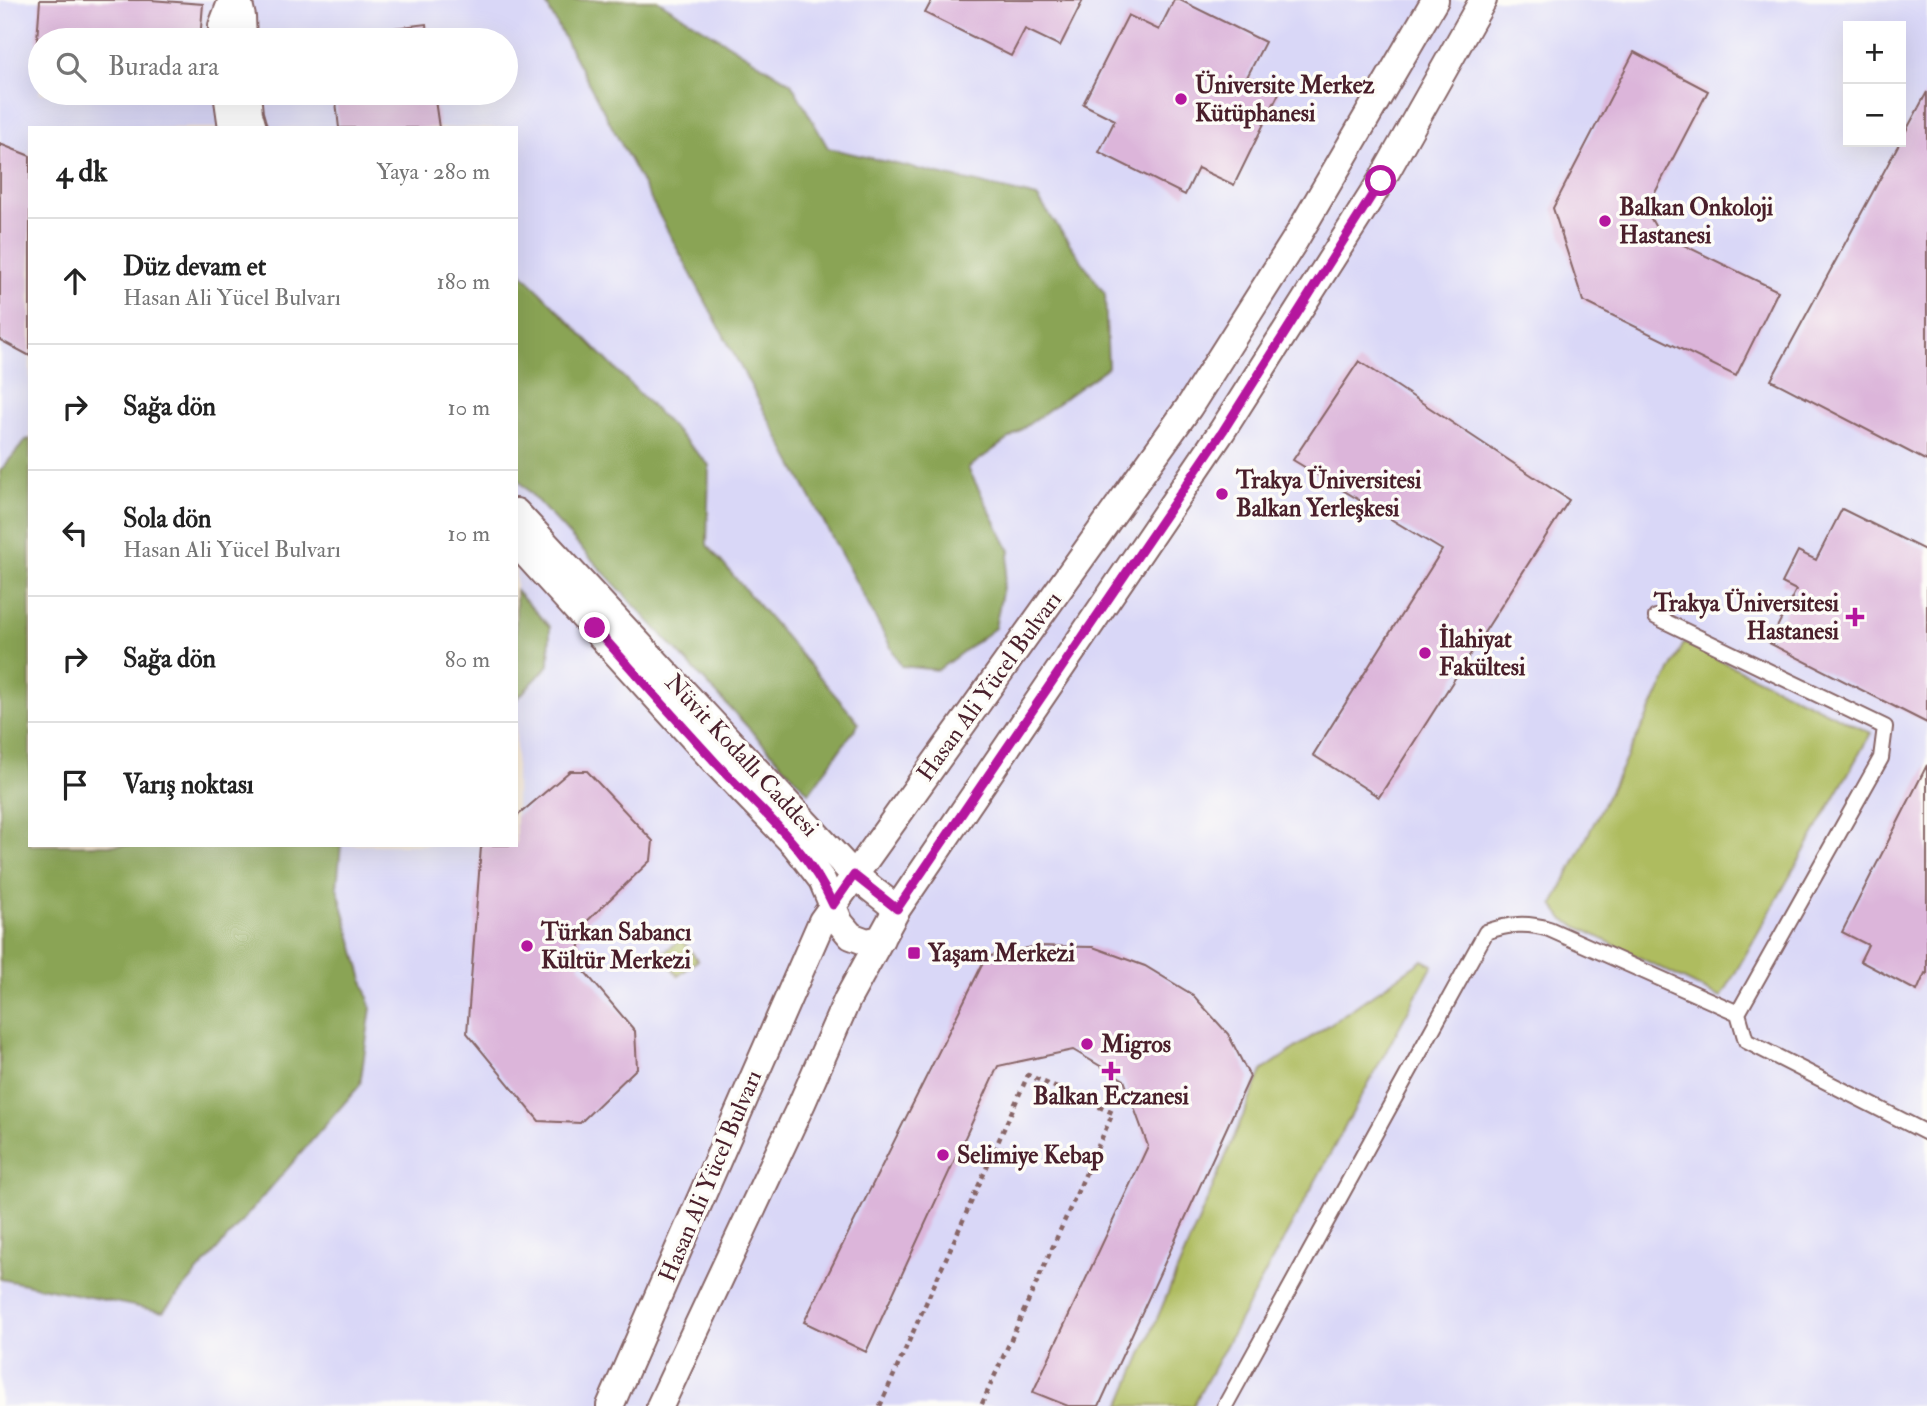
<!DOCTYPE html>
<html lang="tr">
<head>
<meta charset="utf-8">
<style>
  body { margin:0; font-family:"IM FELL Double Pica",serif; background:#f6f6f6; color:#222 }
  .controls { position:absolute; right:21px; top:21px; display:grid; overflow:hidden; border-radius:0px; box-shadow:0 7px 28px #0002 }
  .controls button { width:63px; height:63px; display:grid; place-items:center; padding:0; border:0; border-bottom:2px solid #e0e0e0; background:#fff; color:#222; font:35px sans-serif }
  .stop { position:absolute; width:21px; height:21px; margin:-16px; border:5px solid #b5179e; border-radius:50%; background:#fff }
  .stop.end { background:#b5179e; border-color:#fff; box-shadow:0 2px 7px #0008 }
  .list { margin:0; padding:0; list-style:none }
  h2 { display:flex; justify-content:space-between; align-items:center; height:91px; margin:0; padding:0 28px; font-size:30px }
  h2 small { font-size:23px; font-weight:400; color:#767676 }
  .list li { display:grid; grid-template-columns:46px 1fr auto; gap:21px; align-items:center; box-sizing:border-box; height:126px; padding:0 28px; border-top:2px solid #e0e0e0 }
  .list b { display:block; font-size:26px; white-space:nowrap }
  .list p { margin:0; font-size:23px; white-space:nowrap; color:#767676 }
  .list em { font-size:23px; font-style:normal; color:#767676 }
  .icon { flex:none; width:38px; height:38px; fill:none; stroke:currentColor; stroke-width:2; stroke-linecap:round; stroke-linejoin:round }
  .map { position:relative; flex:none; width:1927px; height:1406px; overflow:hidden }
  .search { position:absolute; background:#fff; box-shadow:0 7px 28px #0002; left:28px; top:28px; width:490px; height:77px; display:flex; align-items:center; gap:18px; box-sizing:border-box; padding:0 24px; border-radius:38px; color:#767676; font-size:26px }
  .panel { position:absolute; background:#fff; box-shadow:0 7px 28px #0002; left:28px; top:126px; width:490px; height:721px; border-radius:0px }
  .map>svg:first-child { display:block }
  .built { fill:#d9d7f7; fill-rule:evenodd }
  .green { fill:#aebc5e; stroke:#7c6e44; stroke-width:2 }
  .forest { fill:#8aa455; stroke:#6a6240; stroke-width:2 }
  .building { fill:#dcb5da }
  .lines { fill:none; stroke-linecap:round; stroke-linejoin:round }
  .service-casing { stroke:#876566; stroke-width:18 }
  .minor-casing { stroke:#876566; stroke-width:30 }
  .path { stroke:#876566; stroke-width:4.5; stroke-dasharray:5 5; stroke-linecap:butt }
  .service { stroke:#fff; stroke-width:14 }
  .minor { stroke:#fff; stroke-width:26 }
  .route { stroke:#b5179e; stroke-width:9 }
  .poi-dot { fill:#b5179e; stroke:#fdfcf7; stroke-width:2.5 }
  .labels { text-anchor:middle; stroke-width:7; stroke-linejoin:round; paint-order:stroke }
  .poi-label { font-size:24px; font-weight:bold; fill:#4a1f2b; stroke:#fdfcf7; text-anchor:start }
  .street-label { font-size:24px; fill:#4a1f2b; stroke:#fdfcf7 }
</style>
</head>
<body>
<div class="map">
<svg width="1927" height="1406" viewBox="0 0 1927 1406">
  <rect width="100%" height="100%" fill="#fdfcf7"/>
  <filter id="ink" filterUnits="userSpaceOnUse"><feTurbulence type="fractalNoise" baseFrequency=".0143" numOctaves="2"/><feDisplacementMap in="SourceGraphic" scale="14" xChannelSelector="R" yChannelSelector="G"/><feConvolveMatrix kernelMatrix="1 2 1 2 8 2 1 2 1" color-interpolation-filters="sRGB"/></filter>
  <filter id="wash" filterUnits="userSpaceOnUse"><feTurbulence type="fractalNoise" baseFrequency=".00686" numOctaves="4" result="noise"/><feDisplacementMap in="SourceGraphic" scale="28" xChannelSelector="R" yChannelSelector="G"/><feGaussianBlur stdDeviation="1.57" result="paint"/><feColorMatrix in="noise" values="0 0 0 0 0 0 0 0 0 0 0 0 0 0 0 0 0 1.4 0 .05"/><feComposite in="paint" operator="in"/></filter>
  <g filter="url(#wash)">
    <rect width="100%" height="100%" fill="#f7e8d4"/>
    <path class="built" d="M 0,0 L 1927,0 L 1927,1406 L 0,1406 ZM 1848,26 L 1901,26 L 1901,142 L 1848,142 ZM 40,40 L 506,40 L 506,93 L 40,93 ZM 30,128 L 516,128 L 516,845 L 30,845 Z"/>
    <path class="green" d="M 1684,643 L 1871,733 L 1721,998 L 1564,920 L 1553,905 Z
      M 681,939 L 698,960 L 678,976 L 661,955 Z
      M 1423,960 L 1433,965 L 1193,1406 L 1120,1406 L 1262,1071 Z"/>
    <path class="forest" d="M 544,0 L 657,0 L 791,83 L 828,148 L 1037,197 L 1105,294 L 1108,367 L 968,468 L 1010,551 L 995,628 L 938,670 L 901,666 Z
      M 516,267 L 709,465 L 707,545 L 859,723 L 809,793 L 516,478 Z
      M 30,439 L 30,845 L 341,845 L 337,887 L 371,1008 L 360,1085 L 163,1312 L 0,1279 L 0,471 L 26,440 Z
      M 516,591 L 550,627 L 549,665 L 516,700 Z"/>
    <g id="blocks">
      <path class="building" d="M 40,0 L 150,0 L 203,4 L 200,40 L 40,40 L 40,67 L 35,67 Z
        M 932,0 L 1083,0 L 1060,46 L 1025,29 L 1011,56 L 925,13 Z
        M 1174,0 L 1180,0 L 1265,42 L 1247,77 L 1279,93 L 1234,185 L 1198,168 L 1185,195 L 1099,152 L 1115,120 L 1083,104 L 1128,15 L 1159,30 Z
        M 426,24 L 428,40 L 328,40 L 328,36 Z
        M 1634,52 L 1708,91 L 1646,210 L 1659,233 L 1778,291 L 1736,376 L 1583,301 L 1553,208 Z
        M 1927,92 L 1927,461 L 1771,380 Z
        M 335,93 L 434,93 L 439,128 L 339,128 Z
        M 0,144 L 30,156 L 30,356 L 0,340 Z
        M 1359,361 L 1569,500 L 1379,797 L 1313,755 L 1442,550 L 1293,460 Z
        M 1842,509 L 1927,551 L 1927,723 L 1769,643 L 1796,590 L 1782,583 L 1798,551 L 1816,560 Z
        M 1927,765 L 1927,974 L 1925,973 L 1917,991 L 1860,961 L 1868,945 L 1842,932 Z
        M 570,771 L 587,771 L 653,841 L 651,860 L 581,927 L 579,965 L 635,1031 L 637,1068 L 580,1123 L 539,1121 L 467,1033 L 481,847 L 484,845 L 516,845 L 516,817 Z
        M 1037,946 L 1093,947 L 1145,966 L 1193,995 L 1228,1034 L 1250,1077 L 1099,1406 L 1068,1406 L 1033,1392 L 1148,1146 L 1124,1080 L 1073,1050 L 998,1066 L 866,1352 L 804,1322 L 986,957 Z"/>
    </g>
  </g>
  <g filter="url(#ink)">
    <use href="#blocks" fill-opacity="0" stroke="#876566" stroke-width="2"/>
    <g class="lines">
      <g class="service-casing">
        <path id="service" d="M 1656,617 L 1885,727 L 1881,758 L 1738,1013
          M 1225,1406 L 1486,932 C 1509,924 1526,922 1549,929 L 1738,1013 L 1746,1041 L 1927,1133"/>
      </g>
      <g class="minor-casing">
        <path id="minor" d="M 238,0 L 242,17 L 243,40
          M 222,40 L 222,26 L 232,0
          M 227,93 L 232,128
          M 247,93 L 249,114 L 253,128
          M 516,512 L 854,875 L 897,909
          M 516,543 L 716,763 L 795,845 L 822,880 L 840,923 L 851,936 L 867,942 L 881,939
          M 610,1406 L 822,921 L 1189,407 L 1295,240 L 1435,0
          M 660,1406 L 802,1103 L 847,1000 L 897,909 L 1222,431 L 1381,181 L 1483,0"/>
      </g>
      <path class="path" d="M 880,1406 L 1028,1075 L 1113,1113 L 981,1406"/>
      <use href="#service" class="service"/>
      <use href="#minor" class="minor"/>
    </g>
  </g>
  <g class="lines" filter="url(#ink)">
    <path class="route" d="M 595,628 C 636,674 676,720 717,764 C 759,809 808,848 833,905 L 854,875 L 897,909 L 1223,431 L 1381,181"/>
  </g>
  <g class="poi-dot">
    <circle cx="1181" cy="99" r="7"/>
    <circle cx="1605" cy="221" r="7"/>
    <circle cx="1222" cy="494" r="7"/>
    <path d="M1851.5 606.5h7v7h7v7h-7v7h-7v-7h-7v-7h7z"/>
    <circle cx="1425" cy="653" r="7"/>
    <circle cx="527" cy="946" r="7"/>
    <rect x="907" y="946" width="14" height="14" rx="3.5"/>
    <circle cx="1087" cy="1044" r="7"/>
    <path d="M1107.5 1060.5h7v7h7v7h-7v7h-7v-7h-7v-7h7z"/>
    <circle cx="943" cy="1155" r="7"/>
  </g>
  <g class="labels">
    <g class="poi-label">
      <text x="1195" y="93">Üniversite Merkez<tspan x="1195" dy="28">Kütüphanesi</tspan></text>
      <text x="1619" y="215">Balkan Onkoloji<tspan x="1619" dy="28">Hastanesi</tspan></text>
      <text x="1236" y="488">Trakya Üniversitesi<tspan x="1236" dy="28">Balkan Yerleşkesi</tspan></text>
      <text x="1839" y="611" text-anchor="end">Trakya Üniversitesi<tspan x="1839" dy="28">Hastanesi</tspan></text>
      <text x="1439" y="647">İlahiyat<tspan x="1439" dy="28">Fakültesi</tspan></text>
      <text x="541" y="940">Türkan Sabancı<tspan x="541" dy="28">Kültür Merkezi</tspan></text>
      <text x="928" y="961">Yaşam Merkezi</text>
      <text x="1101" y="1052">Migros</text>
      <text x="1111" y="1104" text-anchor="middle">Balkan Eczanesi</text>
      <text x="957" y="1163">Selimiye Kebap</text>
    </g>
    <g class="street-label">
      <text transform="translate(989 686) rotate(-54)" y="8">Hasan Ali Yücel Bulvarı</text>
      <text transform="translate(742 755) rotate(47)" y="8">Nüvit Kodallı Caddesi</text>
      <text transform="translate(710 1176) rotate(-67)" y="8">Hasan Ali Yücel Bulvarı</text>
    </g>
  </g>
</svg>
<div class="controls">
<button>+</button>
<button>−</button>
</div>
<div class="stop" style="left:1381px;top:181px"></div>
<div class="stop end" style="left:595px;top:628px"></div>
<div class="search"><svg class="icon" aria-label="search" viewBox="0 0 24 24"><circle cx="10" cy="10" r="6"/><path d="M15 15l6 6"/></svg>Burada ara</div>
<section class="panel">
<h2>4 dk<small>Yaya · 280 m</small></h2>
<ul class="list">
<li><svg class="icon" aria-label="ahead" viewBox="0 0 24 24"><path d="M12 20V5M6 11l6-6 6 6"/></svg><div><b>Düz devam et</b><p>Hasan Ali Yücel Bulvarı</p></div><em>180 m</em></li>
<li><svg class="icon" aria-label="right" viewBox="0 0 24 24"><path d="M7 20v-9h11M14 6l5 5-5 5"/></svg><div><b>Sağa dön</b></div><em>10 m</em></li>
<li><svg class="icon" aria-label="left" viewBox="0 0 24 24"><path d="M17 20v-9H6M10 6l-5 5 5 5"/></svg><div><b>Sola dön</b><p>Hasan Ali Yücel Bulvarı</p></div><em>10 m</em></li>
<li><svg class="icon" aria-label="right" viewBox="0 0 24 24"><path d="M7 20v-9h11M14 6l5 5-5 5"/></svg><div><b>Sağa dön</b></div><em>80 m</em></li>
<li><svg class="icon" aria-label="arrive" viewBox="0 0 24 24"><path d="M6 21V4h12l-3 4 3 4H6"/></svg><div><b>Varış noktası</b></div></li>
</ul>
</section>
</div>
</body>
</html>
